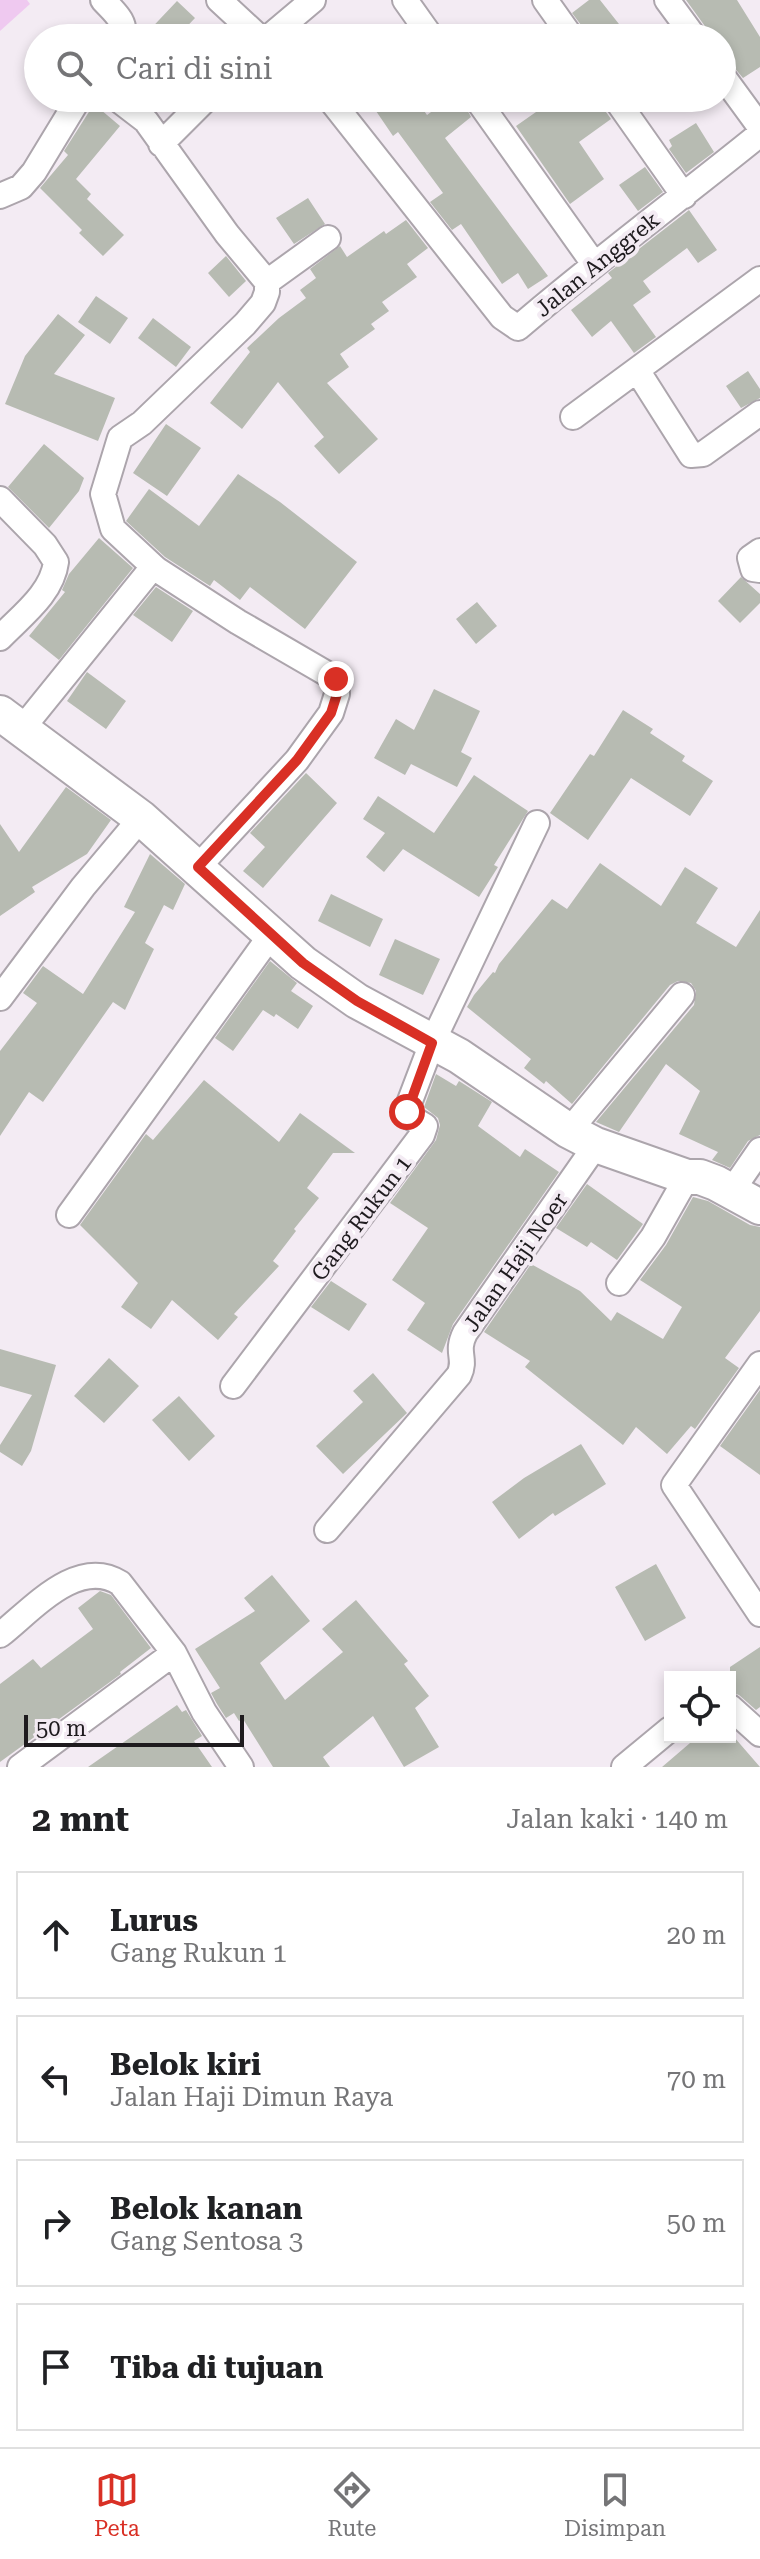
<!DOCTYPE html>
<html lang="id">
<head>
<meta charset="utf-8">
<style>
  body { margin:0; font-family:"Roboto Serif",serif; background:#f2f2f2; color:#202124 }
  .controls { position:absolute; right:24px; bottom:24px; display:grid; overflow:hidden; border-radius:0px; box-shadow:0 4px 12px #0003 }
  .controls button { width:72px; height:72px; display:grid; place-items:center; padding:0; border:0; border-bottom:2px solid #e0e0e0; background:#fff; color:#202124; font:40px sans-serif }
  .scale { position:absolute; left:24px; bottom:20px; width:220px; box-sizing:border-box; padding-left:8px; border:4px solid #1e1b1e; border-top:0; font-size:22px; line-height:28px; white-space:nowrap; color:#1e1b1e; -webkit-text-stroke:6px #f3ebf3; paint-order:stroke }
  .stop { position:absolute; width:24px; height:24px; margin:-18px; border:6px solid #d93025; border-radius:50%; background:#fff }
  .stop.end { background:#d93025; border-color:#fff; box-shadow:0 2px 8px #0008 }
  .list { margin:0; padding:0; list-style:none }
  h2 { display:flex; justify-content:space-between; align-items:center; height:104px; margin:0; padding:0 32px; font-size:34px }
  h2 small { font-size:26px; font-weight:400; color:#757577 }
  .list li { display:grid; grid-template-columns:52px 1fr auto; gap:24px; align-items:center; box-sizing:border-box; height:128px; margin:0 16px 16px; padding:0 16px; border:2px solid #e0e0e0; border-radius:0px }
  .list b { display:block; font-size:30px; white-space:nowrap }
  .list p { margin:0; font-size:26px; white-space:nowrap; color:#757577 }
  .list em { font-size:26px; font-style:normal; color:#757577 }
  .icon { flex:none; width:44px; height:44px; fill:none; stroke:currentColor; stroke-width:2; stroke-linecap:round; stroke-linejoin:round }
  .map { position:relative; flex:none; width:760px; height:1767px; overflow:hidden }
  .search { position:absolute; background:#fff; box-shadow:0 4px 12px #0003; left:24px; right:24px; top:24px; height:88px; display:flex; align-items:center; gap:20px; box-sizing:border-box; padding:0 28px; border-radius:44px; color:#757577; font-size:30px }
  .sheet { height:680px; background:#fff }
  nav { display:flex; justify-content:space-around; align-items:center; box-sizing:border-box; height:112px; border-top:2px solid #e0e0e0; background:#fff; font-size:22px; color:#757577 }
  nav a { display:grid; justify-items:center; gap:4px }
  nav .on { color:#d93025 }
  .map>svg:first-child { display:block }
  .green { fill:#efc9f0 }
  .building { fill:#b7bbb2 }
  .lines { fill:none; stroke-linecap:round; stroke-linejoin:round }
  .street-casing { stroke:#aca5ac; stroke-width:28 }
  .secondary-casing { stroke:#aca5ac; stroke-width:38 }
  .street { stroke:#fff; stroke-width:24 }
  .secondary { stroke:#fff; stroke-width:34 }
  .route { stroke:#d93025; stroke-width:10 }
  .labels { text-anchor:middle; stroke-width:8; stroke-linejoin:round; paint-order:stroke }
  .street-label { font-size:22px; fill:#1e1b1e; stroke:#f3ebf3 }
</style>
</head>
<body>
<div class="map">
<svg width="760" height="1767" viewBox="0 0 760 1767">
  <rect width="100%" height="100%" fill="#f3ebf3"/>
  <path class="green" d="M 0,0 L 27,0 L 30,4 L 0,31 Z"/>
  <path class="building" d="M 589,0 L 600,0 L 630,38 L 587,38 L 584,29 L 572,13 Z
    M 686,0 L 737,0 L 760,37 L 760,67 L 743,78 L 722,53 L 722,38 L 710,38 L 707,29 Z
    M 177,1 L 195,18 L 176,38 L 142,38 Z
    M 395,98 L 415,98 L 427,115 L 450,98 L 461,98 L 471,117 L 445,138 L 548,276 L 528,289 L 518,273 L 502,284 L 461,224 L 452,230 L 430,202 L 443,193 L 398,132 L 393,136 L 376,111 Z
    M 556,98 L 596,98 L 611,119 L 579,142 L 604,179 L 570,204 L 516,126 Z
    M 94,104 L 120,126 L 76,179 L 91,194 L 87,199 L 124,235 L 103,256 L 79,233 L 82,230 L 40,188 L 68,155 L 64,151 Z
    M 696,123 L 714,152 L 686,173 L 669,149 L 672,146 L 669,140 Z
    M 645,167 L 663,192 L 638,211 L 619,185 Z
    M 308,198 L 325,224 L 294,244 L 276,218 Z
    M 689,210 L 717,250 L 698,263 L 687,248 L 643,281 L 651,292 L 633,305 L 656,337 L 634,353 L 611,321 L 592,337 L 571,310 L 612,278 L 608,273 Z
    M 406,220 L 428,248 L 407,264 L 417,277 L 382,302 L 389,311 L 371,324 L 375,329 L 340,354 L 349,367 L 327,383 L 378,439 L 339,474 L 314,446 L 324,437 L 278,382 L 242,429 L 210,403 L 250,352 L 247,348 L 279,318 L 306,298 L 300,290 L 316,278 L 310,269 L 340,246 L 347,257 L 384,231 L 386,234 Z
    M 226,256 L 246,281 L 229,297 L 208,273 Z
    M 96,296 L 128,318 L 110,344 L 78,322 Z
    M 58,314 L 85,335 L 54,374 L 115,398 L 98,441 L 5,404 L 25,356 Z
    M 153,318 L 191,347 L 176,367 L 138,338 Z
    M 748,371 L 760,389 L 760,398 L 741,408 L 726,386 Z
    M 166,424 L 201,448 L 167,496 L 133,473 Z
    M 44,444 L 84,478 L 79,491 L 49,528 L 8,487 Z
    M 238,474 L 280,502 L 357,562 L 305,629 L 250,587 L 240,600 L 214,580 L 210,586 L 165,557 L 126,521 L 149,489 L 199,526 Z
    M 99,538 L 133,568 L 59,660 L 29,636 L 65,592 L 62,590 L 69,574 Z
    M 741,577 L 760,594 L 760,603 L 740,623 L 718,601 Z
    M 156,587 L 193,611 L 172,642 L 133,615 Z
    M 477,602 L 497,626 L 476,644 L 456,619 Z
    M 87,672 L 126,701 L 106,729 L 67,701 Z
    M 434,689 L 480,711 L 461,752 L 472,758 L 457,787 L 411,764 L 405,775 L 374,758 L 396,719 L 414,730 Z
    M 623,710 L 653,729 L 650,733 L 685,756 L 682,761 L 713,781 L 690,816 L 631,778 L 588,840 L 550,813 L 590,754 L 594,756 Z
    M 306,773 L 337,803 L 263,888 L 243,871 L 265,847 L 250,833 Z
    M 474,775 L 528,811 L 494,865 L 498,867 L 479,897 L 403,849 L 384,872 L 366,857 L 385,833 L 363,819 L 378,796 L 434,833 Z
    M 66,787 L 111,820 L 87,854 L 32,887 L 35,892 L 0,916 L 0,824 L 19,852 Z
    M 150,854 L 185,884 L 173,910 L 164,905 L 145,943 L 154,949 L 125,1010 L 113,1002 L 43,1102 L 29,1092 L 0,1136 L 0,1051 L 37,1003 L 23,993 L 43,966 L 83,994 L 135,912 L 124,907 Z
    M 600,863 L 661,906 L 685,867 L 718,888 L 696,923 L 736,947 L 760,910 L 760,1135 L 748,1141 L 730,1168 L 712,1160 L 718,1152 L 679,1134 L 700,1091 L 666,1064 L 619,1132 L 596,1122 L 694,1005 L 696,991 L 691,983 L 678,981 L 670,985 L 572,1104 L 546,1081 L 544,1084 L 524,1068 L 531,1059 L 467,1007 L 474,995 L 493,972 L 495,973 L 499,964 L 552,899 L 567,909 Z
    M 331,894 L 383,919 L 370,947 L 318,921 Z
    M 395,939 L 440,959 L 423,995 L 379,975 Z
    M 270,961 L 297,983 L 291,991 L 313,1006 L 298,1029 L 276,1014 L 274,1017 L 263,1010 L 233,1051 L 215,1038 Z
    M 436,1074 L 456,1086 L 459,1081 L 492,1102 L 478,1126 L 520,1157 L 525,1149 L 559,1172 L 453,1324 L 442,1353 L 407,1330 L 425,1303 L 392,1280 L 428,1228 L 390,1203 L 436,1140 L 440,1125 L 438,1118 L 424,1107 Z
    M 204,1080 L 279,1142 L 300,1113 L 355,1153 L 333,1153 L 307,1188 L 319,1198 L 294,1229 L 296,1231 L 273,1261 L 279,1266 L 234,1314 L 238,1317 L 218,1340 L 172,1300 L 151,1329 L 121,1307 L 138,1283 L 80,1225 L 146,1134 L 153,1140 Z
    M 587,1184 L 643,1224 L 617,1260 L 591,1242 L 587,1247 L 556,1228 Z
    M 693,1197 L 708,1201 L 750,1225 L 760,1227 L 760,1311 L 725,1358 L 739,1368 L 695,1429 L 691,1426 L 667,1454 L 636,1427 L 623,1445 L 525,1367 L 530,1361 L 484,1332 L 531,1264 L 580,1291 L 611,1321 L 617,1312 L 663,1339 L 682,1307 L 640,1280 L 666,1245 Z
    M 331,1281 L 367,1304 L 349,1331 L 311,1307 Z
    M 0,1349 L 56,1365 L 31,1451 L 22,1466 L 0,1452 L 0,1445 L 32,1395 L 0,1386 Z
    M 109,1358 L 139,1386 L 104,1423 L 74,1396 Z
    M 373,1373 L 407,1413 L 343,1474 L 316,1446 L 363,1402 L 353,1391 Z
    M 760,1390 L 760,1475 L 720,1446 Z
    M 179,1396 L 215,1436 L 189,1461 L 152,1420 Z
    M 581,1444 L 606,1484 L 555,1516 L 553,1513 L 519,1539 L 492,1502 L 524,1478 Z
    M 656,1564 L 686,1618 L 645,1641 L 615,1587 Z
    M 272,1575 L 310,1621 L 260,1663 L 285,1700 L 343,1652 L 322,1629 L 356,1600 L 408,1661 L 404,1664 L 429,1696 L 415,1708 L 439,1747 L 404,1767 L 373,1716 L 323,1757 L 330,1767 L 273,1767 L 243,1719 L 239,1721 L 234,1713 L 226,1718 L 217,1704 L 211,1693 L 220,1688 L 195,1649 L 255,1611 L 244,1598 Z
    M 100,1591 L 111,1595 L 151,1648 L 120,1672 L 121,1674 L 0,1762 L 0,1684 L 33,1659 L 41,1668 L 93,1629 L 78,1608 Z
    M 760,1647 L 760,1707 L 756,1710 L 739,1695 L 730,1692 L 730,1667 Z
    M 177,1705 L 182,1712 L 186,1710 L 202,1736 L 194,1741 L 212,1767 L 88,1767 Z
    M 697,1737 L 734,1737 L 760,1767 L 662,1767 Z"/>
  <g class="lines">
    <g class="street-casing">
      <path id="street" d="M 103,0 C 113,11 128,22 122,38
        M 219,0 L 260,38
        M 405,0 L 432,38
        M 545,0 L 572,38
        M 667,0 L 695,38
        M 268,38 L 313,0
        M 722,75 L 760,127
        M 116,98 L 146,121 L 227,234 L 267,282 L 267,292 L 263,303 L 245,324 L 142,423 L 120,438 L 103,494 L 113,529 L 156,569 L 238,622 L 336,679 L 337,694 L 331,713 L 297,760 L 198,867
        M 329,98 L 502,317 L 518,328 C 597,260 680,199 760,134
        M 476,98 L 594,264
        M 615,98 L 684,196
        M 161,144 L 207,98
        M 0,196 L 21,187 L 34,172 L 79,98
        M 267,282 L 328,238
        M 637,370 L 691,455 L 703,454 L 760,413
        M 573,417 L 760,279
        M 0,499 L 45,545 L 56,562 C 52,594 21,616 0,638
        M 760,551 L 750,558 L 753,569 L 760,570
        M 21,730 L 148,573 L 156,569
        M 0,998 L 83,887 L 141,818
        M 569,1131 L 682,995
        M 731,1192 L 760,1150
        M 69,1215 L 271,935
        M 619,1283 L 653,1237 L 687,1177
        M 233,1386 L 422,1135 L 425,1126 L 410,1117 L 408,1106 L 432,1043 L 537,823
        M 327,1530 L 459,1375 C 467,1358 455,1353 465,1333 L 596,1145
        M 760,1614 L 674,1485 L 760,1364
        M 0,1635 C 31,1611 77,1556 120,1583 L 174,1653 L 204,1712 L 241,1767
        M 730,1707 L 760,1734
        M 20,1767 L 174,1653
        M 624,1767 L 670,1729"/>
    </g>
    <g class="secondary-casing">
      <path id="secondary" d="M 0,713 L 141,818 L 303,963 L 357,1001 L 459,1056 L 569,1131 L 596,1145 L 687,1177 L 700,1177 L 716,1183 L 760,1207"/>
    </g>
    <use href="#street" class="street"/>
    <use href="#secondary" class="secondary"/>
  </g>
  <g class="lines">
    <path class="route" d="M 336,679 L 337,694 L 331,713 L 297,760 L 198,867 L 303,963 L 357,1001 L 432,1043 L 407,1112"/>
  </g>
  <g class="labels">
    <g class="street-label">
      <text transform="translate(597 264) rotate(-39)" y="8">Jalan Anggrek</text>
      <text transform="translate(361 1218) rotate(-53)" y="8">Gang Rukun 1</text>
      <text transform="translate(515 1262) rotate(-55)" y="8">Jalan Haji Noer</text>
    </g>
  </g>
</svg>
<div class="controls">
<button><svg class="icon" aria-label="locate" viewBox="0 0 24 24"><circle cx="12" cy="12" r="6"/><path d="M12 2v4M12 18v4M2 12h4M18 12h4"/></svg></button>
</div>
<div class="scale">50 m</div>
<div class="stop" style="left:407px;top:1112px"></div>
<div class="stop end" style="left:336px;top:679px"></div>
<div class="search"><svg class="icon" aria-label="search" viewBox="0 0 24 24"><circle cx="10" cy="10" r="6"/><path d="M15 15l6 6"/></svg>Cari di sini</div>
</div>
<section class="sheet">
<h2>2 mnt<small>Jalan kaki · 140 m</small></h2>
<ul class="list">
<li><svg class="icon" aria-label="ahead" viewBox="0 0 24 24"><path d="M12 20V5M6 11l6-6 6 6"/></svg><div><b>Lurus</b><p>Gang Rukun 1</p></div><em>20 m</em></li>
<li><svg class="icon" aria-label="left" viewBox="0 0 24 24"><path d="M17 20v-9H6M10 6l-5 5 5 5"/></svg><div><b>Belok kiri</b><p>Jalan Haji Dimun Raya</p></div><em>70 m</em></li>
<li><svg class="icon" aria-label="right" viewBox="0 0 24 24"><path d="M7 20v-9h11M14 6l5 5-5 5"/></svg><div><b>Belok kanan</b><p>Gang Sentosa 3</p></div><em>50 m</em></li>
<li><svg class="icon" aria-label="arrive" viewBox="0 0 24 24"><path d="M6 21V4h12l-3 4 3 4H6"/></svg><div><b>Tiba di tujuan</b></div></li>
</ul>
</section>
<nav>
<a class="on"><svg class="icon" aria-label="map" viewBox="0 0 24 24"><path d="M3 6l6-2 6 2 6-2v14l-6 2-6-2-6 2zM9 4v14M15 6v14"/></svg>Peta</a>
<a><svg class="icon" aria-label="directions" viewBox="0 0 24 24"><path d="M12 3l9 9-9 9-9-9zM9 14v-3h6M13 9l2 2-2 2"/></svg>Rute</a>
<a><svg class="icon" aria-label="saved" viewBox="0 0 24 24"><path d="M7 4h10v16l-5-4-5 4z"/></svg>Disimpan</a>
</nav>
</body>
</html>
